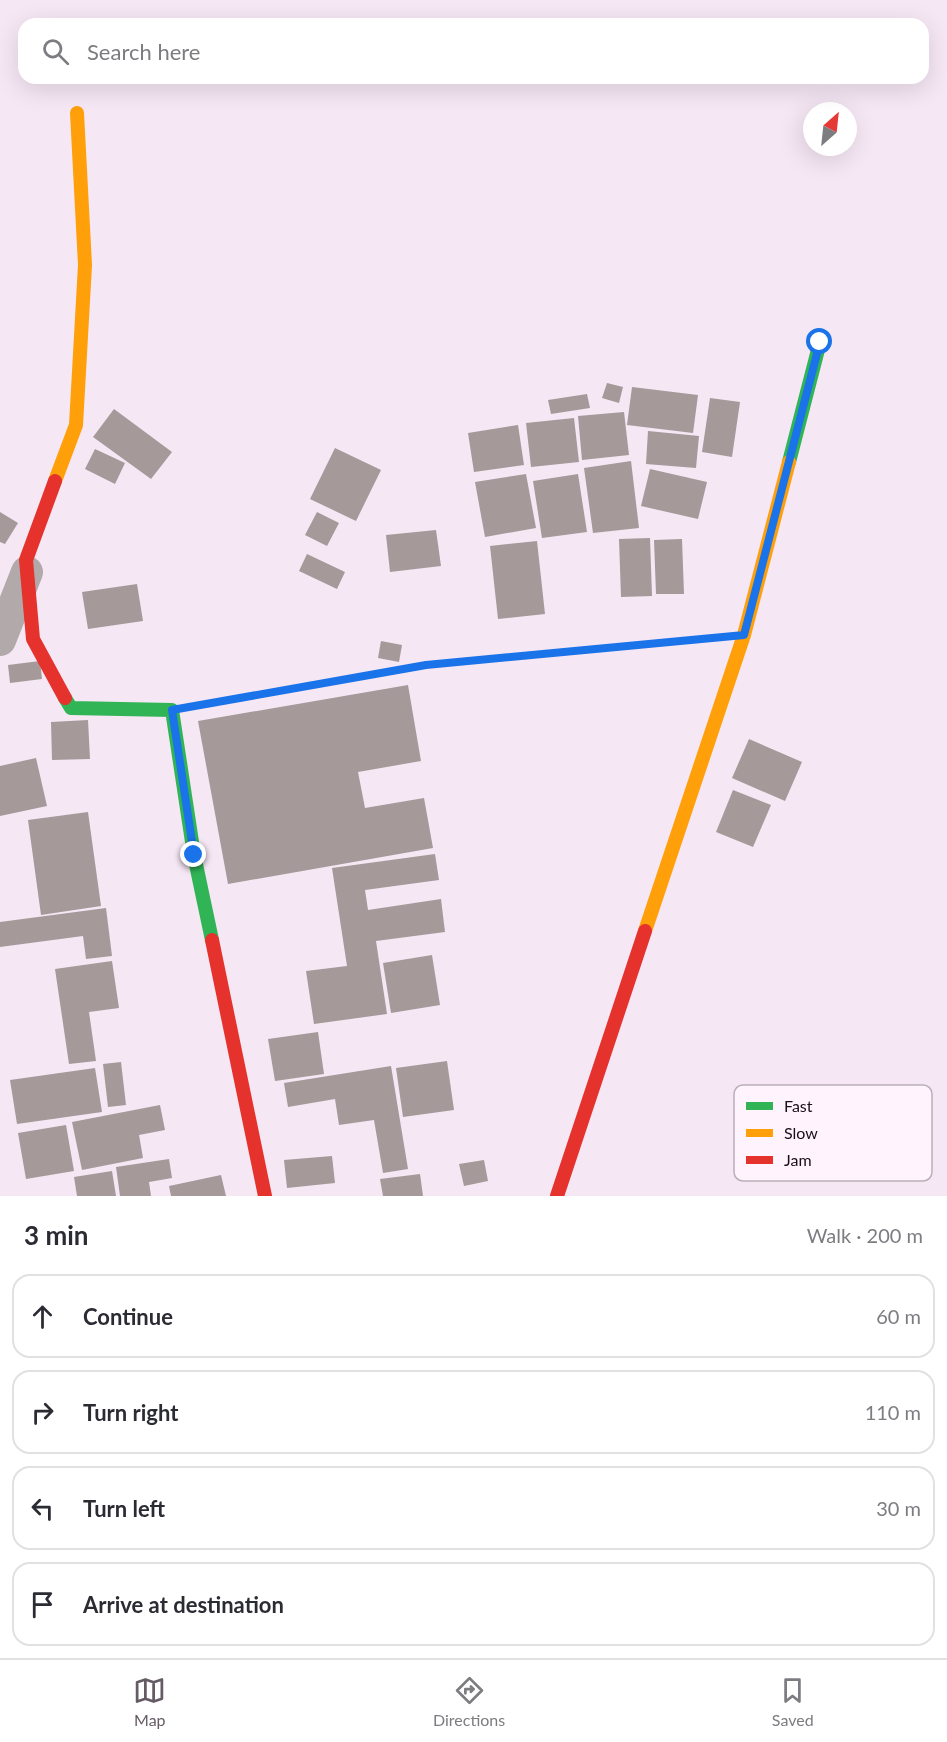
<!DOCTYPE html>
<html lang="en">
<head>
<meta charset="utf-8">
<style>
  body { margin:0; font-family:Lato,sans-serif; background:#f2f2f3; color:#2b2b33 }
  .compass { position:absolute; left:803px; top:102px; width:54px; height:54px; border-radius:50%; background:#fff; box-shadow:0 6px 24px #0002; rotate:27deg }
  .stop { position:absolute; width:18px; height:18px; margin:-14px; border:4px solid #1a73e8; border-radius:50%; background:#fff }
  .stop.end { background:#1a73e8; border-color:#fff; box-shadow:0 2px 6px #0008 }
  .list { margin:0; padding:0; list-style:none }
  h2 { display:flex; justify-content:space-between; align-items:center; height:78px; margin:0; padding:0 24px; font-size:26px }
  h2 small { font-size:20px; font-weight:400; color:#7c7c81 }
  .list li { display:grid; grid-template-columns:39px 1fr auto; gap:18px; align-items:center; box-sizing:border-box; height:84px; margin:0 12px 12px; padding:0 12px; border:2px solid #e1e1e2; border-radius:18px }
  .list b { display:block; font-size:22px; white-space:nowrap }
  .list em { font-size:20px; font-style:normal; color:#7c7c81 }
  .icon { flex:none; width:33px; height:33px; fill:none; stroke:currentColor; stroke-width:2; stroke-linecap:round; stroke-linejoin:round }
  .map { position:relative; flex:none; width:947px; height:1196px; overflow:hidden }
  .search { position:absolute; background:#fff; box-shadow:0 6px 24px #0002; left:18px; right:18px; top:18px; height:66px; display:flex; align-items:center; gap:15px; box-sizing:border-box; padding:0 21px; border-radius:18px; color:#7c7c81; font-size:22px }
  .sheet { height:462px; background:#fff }
  nav { display:flex; justify-content:space-around; align-items:center; box-sizing:border-box; height:84px; border-top:2px solid #e1e1e2; background:#fff; font-size:16px; color:#7c7c81 }
  nav a { display:grid; justify-items:center; gap:3px }
  nav .on { color:#655b64 }
  .map>svg:first-child { display:block }
  .building { fill:#a59999 }
  .lines { fill:none; stroke-linecap:round; stroke-linejoin:round }
  .path { stroke:#b2a8ad; stroke-width:4; stroke-dasharray:3 3; stroke-linecap:butt }
  .street { stroke:#b2a9aa; stroke-width:32 }
  .fast { stroke:#30b455; stroke-width:14 }
  .slow { stroke:#ff9f0a; stroke-width:14 }
  .jam { stroke:#e5322d; stroke-width:14 }
  .route { stroke:#1a73e8; stroke-width:8 }
  .key { fill:#fff4fd; stroke:#baafb8; stroke-width:1.5 }
  .key-label { font-size:16px; fill:#180f17 }
</style>
</head>
<body>
<div class="map">
<svg width="947" height="1196" viewBox="0 0 947 1196">
  <rect width="100%" height="100%" fill="#f5e7f4"/>
  <path class="building" d="M 607,383 L 623,387 L 619,403 L 602,398 Z
    M 632,387 L 698,395 L 693,433 L 627,425 Z
    M 587,394 L 590,408 L 551,414 L 548,400 Z
    M 710,398 L 740,402 L 732,457 L 702,452 Z
    M 114,409 L 172,452 L 151,479 L 93,437 Z
    M 624,412 L 629,455 L 582,460 L 578,416 Z
    M 574,418 L 579,462 L 531,467 L 526,423 Z
    M 518,425 L 524,465 L 474,472 L 468,433 Z
    M 648,431 L 699,436 L 696,468 L 646,464 Z
    M 335,448 L 381,470 L 356,521 L 310,499 Z
    M 95,449 L 125,463 L 115,484 L 85,469 Z
    M 631,461 L 639,528 L 593,533 L 584,468 Z
    M 650,469 L 707,482 L 698,519 L 641,506 Z
    M 526,474 L 536,528 L 485,537 L 475,482 Z
    M 578,474 L 587,532 L 542,538 L 533,481 Z
    M 0,512 L 18,523 L 5,544 L 0,542 Z
    M 317,512 L 339,523 L 327,546 L 305,535 Z
    M 436,530 L 441,566 L 390,572 L 386,535 Z
    M 650,538 L 652,596 L 621,597 L 619,539 Z
    M 682,539 L 684,594 L 656,594 L 654,540 Z
    M 537,541 L 545,614 L 498,619 L 490,546 Z
    M 307,554 L 345,572 L 337,589 L 299,571 Z
    M 137,584 L 143,621 L 88,629 L 82,592 Z
    M 381,641 L 402,645 L 399,662 L 378,658 Z
    M 40,661 L 42,679 L 10,683 L 8,665 Z
    M 408,685 L 421,761 L 358,772 L 365,808 L 424,798 L 433,848 L 228,884 L 198,721 Z
    M 88,720 L 90,759 L 52,760 L 51,722 Z
    M 749,739 L 802,762 L 785,801 L 732,778 Z
    M 36,758 L 47,806 L 0,816 L 0,766 Z
    M 733,790 L 771,805 L 753,847 L 716,832 Z
    M 88,812 L 101,906 L 41,915 L 28,820 Z
    M 435,854 L 439,880 L 365,890 L 368,910 L 441,899 L 445,932 L 376,941 L 387,1014 L 314,1024 L 306,971 L 347,966 L 332,868 Z
    M 106,908 L 112,956 L 86,959 L 83,936 L 0,947 L 0,922 Z
    M 432,955 L 440,1005 L 391,1013 L 383,963 Z
    M 112,961 L 119,1008 L 89,1012 L 96,1061 L 69,1064 L 55,969 Z
    M 318,1032 L 324,1074 L 275,1081 L 268,1039 Z
    M 447,1061 L 454,1110 L 403,1117 L 396,1068 Z
    M 121,1062 L 126,1105 L 108,1107 L 103,1064 Z
    M 391,1066 L 408,1169 L 383,1173 L 374,1120 L 339,1125 L 335,1099 L 288,1107 L 284,1083 Z
    M 95,1068 L 102,1112 L 17,1124 L 10,1080 Z
    M 160,1105 L 165,1130 L 139,1135 L 143,1158 L 82,1170 L 72,1122 Z
    M 66,1125 L 74,1171 L 26,1179 L 18,1133 Z
    M 332,1156 L 335,1183 L 287,1188 L 284,1160 Z
    M 169,1159 L 172,1178 L 149,1182 L 151,1196 L 120,1196 L 116,1167 Z
    M 484,1160 L 488,1181 L 464,1186 L 459,1164 Z
    M 112,1171 L 116,1196 L 77,1196 L 74,1177 Z
    M 420,1174 L 423,1196 L 383,1196 L 380,1179 Z
    M 221,1175 L 226,1196 L 171,1196 L 169,1186 Z"/>
  <g class="lines">
    <path class="path" d="M 206,704 L 426,665 L 706,639"/>
    <path class="street" d="M 0,640 L 27,572"/>
    <path class="fast" d="M 789,462 L 820,342
      M 65,698 L 71,708 L 172,710 L 194,855 L 212,940"/>
    <path class="slow" d="M 55,481 L 76,425 L 85,265 L 77,113
      M 645,931 L 744,635 L 789,462"/>
    <path class="jam" d="M 55,481 L 26,560 L 33,639 L 65,698
      M 212,940 L 265,1196
      M 557,1196 L 645,931"/>
  </g>
  <g class="lines">
    <path class="route" d="M 194,855 L 172,710 L 426,665 L 744,635 L 820,342"/>
  </g>
  <rect x="734" y="1085" width="198" height="96" rx="9" class="key"/>
  <rect x="746" y="1102" width="27" height="8" fill="#30b455"/>
  <rect x="746" y="1129" width="27" height="8" fill="#ff9f0a"/>
  <rect x="746" y="1156" width="27" height="8" fill="#e5322d"/>
  <g class="key-label">
    <text x="784" y="1112">Fast</text>
    <text x="784" y="1139">Slow</text>
    <text x="784" y="1166">Jam</text>
  </g>
</svg>
<svg class="compass" viewBox="-18 -18 36 36"><path d="M0-13l5 13h-10z" fill="#e53935"/><path d="M0 13l5-13h-10z" fill="#7c7c81"/></svg>
<div class="stop" style="left:820px;top:342px"></div>
<div class="stop end" style="left:194px;top:855px"></div>
<div class="search"><svg class="icon" aria-label="search" viewBox="0 0 24 24"><circle cx="10" cy="10" r="6"/><path d="M15 15l6 6"/></svg>Search here</div>
</div>
<section class="sheet">
<h2>3 min<small>Walk · 200 m</small></h2>
<ul class="list">
<li><svg class="icon" aria-label="ahead" viewBox="0 0 24 24"><path d="M12 20V5M6 11l6-6 6 6"/></svg><div><b>Continue</b></div><em>60 m</em></li>
<li><svg class="icon" aria-label="right" viewBox="0 0 24 24"><path d="M7 20v-9h11M14 6l5 5-5 5"/></svg><div><b>Turn right</b></div><em>110 m</em></li>
<li><svg class="icon" aria-label="left" viewBox="0 0 24 24"><path d="M17 20v-9H6M10 6l-5 5 5 5"/></svg><div><b>Turn left</b></div><em>30 m</em></li>
<li><svg class="icon" aria-label="arrive" viewBox="0 0 24 24"><path d="M6 21V4h12l-3 4 3 4H6"/></svg><div><b>Arrive at destination</b></div></li>
</ul>
</section>
<nav>
<a class="on"><svg class="icon" aria-label="map" viewBox="0 0 24 24"><path d="M3 6l6-2 6 2 6-2v14l-6 2-6-2-6 2zM9 4v14M15 6v14"/></svg>Map</a>
<a><svg class="icon" aria-label="directions" viewBox="0 0 24 24"><path d="M12 3l9 9-9 9-9-9zM9 14v-3h6M13 9l2 2-2 2"/></svg>Directions</a>
<a><svg class="icon" aria-label="saved" viewBox="0 0 24 24"><path d="M7 4h10v16l-5-4-5 4z"/></svg>Saved</a>
</nav>
</body>
</html>
